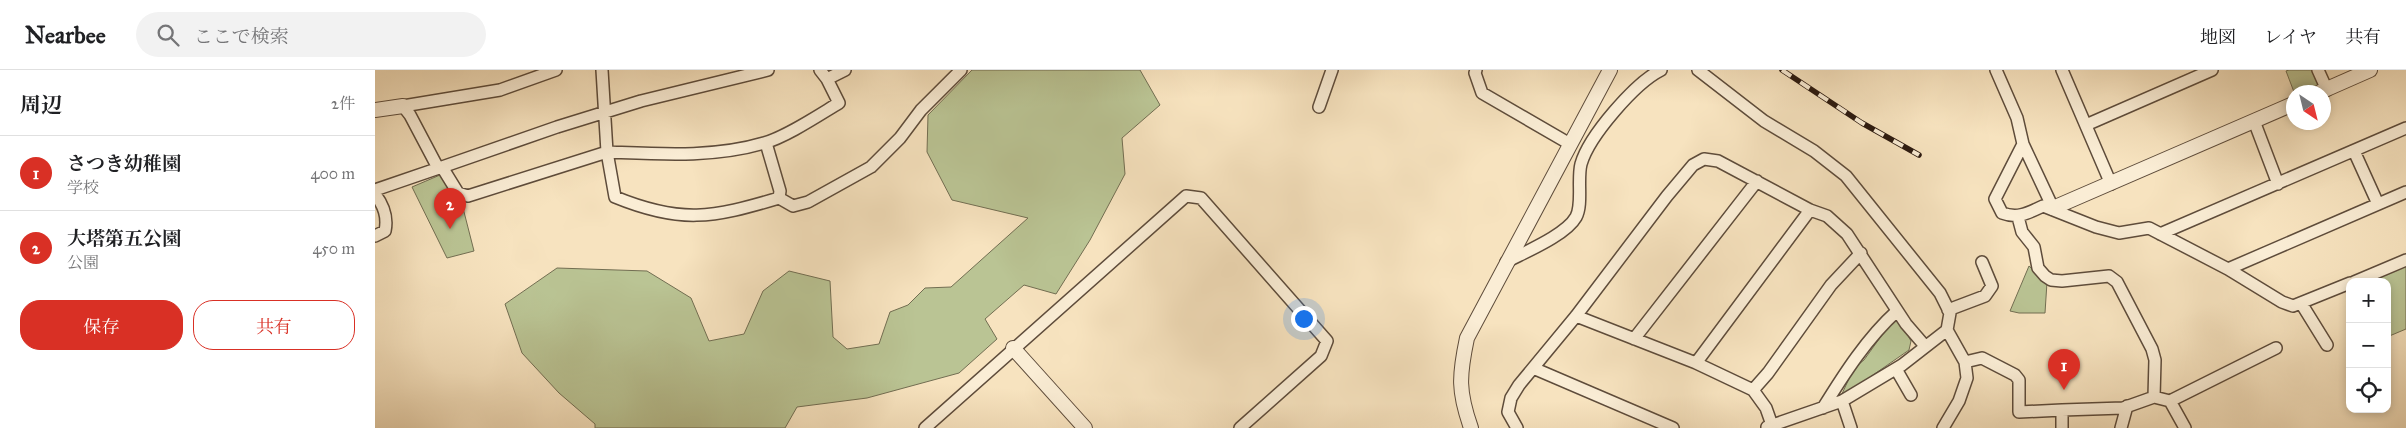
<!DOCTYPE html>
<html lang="ja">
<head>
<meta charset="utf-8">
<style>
  body { margin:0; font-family:"IM FELL Great Primer","Noto Serif JP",serif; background:#f2f2f2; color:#202124 }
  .controls { position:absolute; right:15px; bottom:15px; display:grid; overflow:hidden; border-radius:10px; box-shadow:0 2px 8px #0003 }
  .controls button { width:45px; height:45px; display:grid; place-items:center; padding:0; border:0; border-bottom:1px solid #e0e0e0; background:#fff; color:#202124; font:25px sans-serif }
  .compass { position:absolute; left:1911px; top:15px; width:45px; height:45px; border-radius:50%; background:#fff; box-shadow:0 2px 8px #0003; rotate:145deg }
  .you { position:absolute; left:928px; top:248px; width:18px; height:18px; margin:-12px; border:4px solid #fff; border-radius:50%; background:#1a73e8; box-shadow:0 0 0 8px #1a73e833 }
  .badge { display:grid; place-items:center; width:32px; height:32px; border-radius:50%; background:#d93025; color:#fff; font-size:16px; font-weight:700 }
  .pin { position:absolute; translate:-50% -41px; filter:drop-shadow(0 1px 2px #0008) }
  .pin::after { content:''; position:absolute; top:26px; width:18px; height:15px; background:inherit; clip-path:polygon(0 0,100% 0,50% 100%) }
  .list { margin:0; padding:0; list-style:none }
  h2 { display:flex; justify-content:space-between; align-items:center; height:65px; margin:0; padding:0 20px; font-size:21px }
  h2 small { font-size:16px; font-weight:400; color:#757577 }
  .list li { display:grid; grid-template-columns:32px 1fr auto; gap:15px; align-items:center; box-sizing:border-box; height:75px; padding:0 20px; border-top:1px solid #e0e0e0 }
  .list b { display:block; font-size:19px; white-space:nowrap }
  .list p { margin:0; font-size:16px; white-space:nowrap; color:#757577 }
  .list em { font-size:16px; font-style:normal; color:#757577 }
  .actions { display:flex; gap:10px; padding:15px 20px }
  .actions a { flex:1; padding:11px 0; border:1px solid #d93025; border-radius:20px; text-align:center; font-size:18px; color:#d93025 }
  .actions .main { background:#d93025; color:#fff }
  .icon { flex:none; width:28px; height:28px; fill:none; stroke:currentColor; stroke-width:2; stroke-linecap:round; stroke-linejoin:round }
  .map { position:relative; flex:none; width:2031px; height:358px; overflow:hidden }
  header { display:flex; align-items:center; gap:30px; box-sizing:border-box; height:70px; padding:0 25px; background:#fff; border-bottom:1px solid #e0e0e0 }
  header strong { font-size:24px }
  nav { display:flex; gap:28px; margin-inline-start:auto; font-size:18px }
  .search { width:350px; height:45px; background:#f2f2f2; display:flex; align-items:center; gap:12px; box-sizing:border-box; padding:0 18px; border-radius:28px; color:#757577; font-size:19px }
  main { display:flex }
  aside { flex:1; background:#fff }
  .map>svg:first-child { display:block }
  .green { fill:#bac494; stroke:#726e52 }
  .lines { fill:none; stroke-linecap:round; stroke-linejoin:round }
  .minor-casing { stroke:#5e4c3b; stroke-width:14 }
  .tertiary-casing { stroke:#5e4c3b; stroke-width:16 }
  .minor { stroke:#faedd5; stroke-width:11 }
  .tertiary { stroke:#faedd5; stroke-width:14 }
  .rail-casing { stroke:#2b190f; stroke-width:5.5 }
  .rail { stroke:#faedd5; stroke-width:4; stroke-dasharray:11; stroke-linecap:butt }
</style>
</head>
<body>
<header>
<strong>Nearbee</strong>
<div class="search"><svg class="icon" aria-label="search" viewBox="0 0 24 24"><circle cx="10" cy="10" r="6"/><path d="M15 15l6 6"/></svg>ここで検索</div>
<nav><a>地図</a><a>レイヤ</a><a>共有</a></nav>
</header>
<main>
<aside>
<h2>周辺<small>2件</small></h2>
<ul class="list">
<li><span class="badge">1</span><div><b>さつき幼稚園</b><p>学校</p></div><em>400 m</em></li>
<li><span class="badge">2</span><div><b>大塔第五公園</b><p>公園</p></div><em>450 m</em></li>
</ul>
<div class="actions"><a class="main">保存</a><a>共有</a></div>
</aside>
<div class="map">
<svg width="2031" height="358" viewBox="0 0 2031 358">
  <rect width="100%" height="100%" fill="#f7e3bf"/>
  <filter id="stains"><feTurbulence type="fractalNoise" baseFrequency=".004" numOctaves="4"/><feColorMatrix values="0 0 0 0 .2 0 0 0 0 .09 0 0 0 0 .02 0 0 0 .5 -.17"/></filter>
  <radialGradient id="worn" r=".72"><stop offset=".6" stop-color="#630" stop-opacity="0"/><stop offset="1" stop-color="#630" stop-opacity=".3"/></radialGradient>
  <path class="green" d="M 597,0 L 765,0 L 785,35 L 747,68 L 750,104 L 715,170 L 681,224 L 649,215 L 610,249 L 622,269 L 584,303 L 492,328 L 422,337 L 410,358 L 220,358 L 220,354 L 184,323 L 147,283 L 130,234 L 182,198 L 272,201 L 316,228 L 334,271 L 369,264 L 388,221 L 414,201 L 455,211 L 458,267 L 472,279 L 504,274 L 515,242 L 533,235 L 550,218 L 576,217 L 653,148 L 577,130 L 552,82 L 553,45 Z
    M 1914,0 L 1941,0 L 1948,17 L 1934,22 L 1919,22 L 1911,1 Z
    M 65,105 L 88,138 L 99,181 L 72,188 L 37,117 Z
    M 1654,196 L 1672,212 L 1670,243 L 1644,243 L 1635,241 Z
    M 2031,196 L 2031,259 L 2012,267 L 2012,212 L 1994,212 Z
    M 1517,251 L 1525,251 L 1536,271 L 1534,280 L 1465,328 L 1479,298 L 1489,290 Z"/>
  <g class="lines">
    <g class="minor-casing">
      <path id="minor" d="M 227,0 L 232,82 C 284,84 339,88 389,73 C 411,67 444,45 464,33 L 452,9
        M 445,0 L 452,9 L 470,0
        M 1101,0 L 1100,3 L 1107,23 L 1195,74
        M 1323,0 L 1389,51 L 1439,81 L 1471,106 L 1565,223 L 1575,243 L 1572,260 L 1590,292 L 1592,308 L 1584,331 L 1568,358
        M 1621,0 L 1642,48 L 1648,74 L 1620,129 L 1627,143 C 1643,149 1653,143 1668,136 L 1721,157 L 1744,163 L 1774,158 L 1853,199 L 2031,122
        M 1687,0 L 1736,114
        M 1943,0 L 1952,20
        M 28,36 L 125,20 L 181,0
        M 28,36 L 35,45 L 63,98
        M 944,37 L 957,0
        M 1879,51 L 1903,114
        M 1711,55 L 1837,0
        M 1648,74 L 1678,138
        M 1979,81 L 2003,134
        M 67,97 L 182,57 L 266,31 L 393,0
        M 0,120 L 67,97 L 83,123 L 93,126 L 232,82 L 240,127 C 306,154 337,148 404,128 L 405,121 L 391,73
        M 0,124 C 9,136 13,147 10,161 L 0,166
        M 404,128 L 418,136 L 433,132 L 496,97 L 525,68 L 546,40 L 586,0
        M 1643,147 L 1647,162 L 1659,177 L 1663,198 L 1670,206 L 1676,210 L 1687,211 L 1734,206 L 1742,212 L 1777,279 L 1780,290 L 1779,327 L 1795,331
        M 1785,164 L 2031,58
        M 1131,192 C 1150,182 1191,165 1201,147 C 1208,135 1202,109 1206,94 C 1214,66 1260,13 1286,0
        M 1853,199 L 1907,232 L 1918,236 L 1975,213
        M 1979,212 L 2031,190
        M 1926,233 L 1952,275
        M 1573,240 L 1610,226 L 1617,216 L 1607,192
        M 1201,246 L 1321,293 L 1378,320 L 1391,338 L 1397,355
        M 1259,269 L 1382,111
        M 1590,292 L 1607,288 L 1640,305 L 1644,310 L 1644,342 L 1687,340
        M 1321,293 L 1435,140
        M 1158,298 L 1298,358
        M 1521,299 L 1536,325
        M 1378,320 L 1393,303 L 1456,215 L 1486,183
        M 1467,331 L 1476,358
        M 1448,338 C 1469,304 1492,268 1522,241
        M 1392,357 L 1467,331 L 1527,295 L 1572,260
        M 550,358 L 811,126 L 826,128 L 952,271 L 946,286 L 865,358
        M 1142,358 L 1133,342 L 1136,328 L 1144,315 L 1201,246 L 1292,126 L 1318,95 L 1329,89 L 1343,91 L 1435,140 L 1452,146 L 1472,164 L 1531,254 L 1550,276
        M 1687,358 L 1687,340 L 1748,338 L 1779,327
        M 1746,358 L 1752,336
        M 1810,358 L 1795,331 L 1901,278"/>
    </g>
    <g class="tertiary-casing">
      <path id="tertiary" d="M 1945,22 L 1995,0
        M 0,40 L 28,36
        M 1678,138 L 1918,34
        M 638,278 L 710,358
        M 1096,358 C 1083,321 1084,306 1092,268 L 1235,0"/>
    </g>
    <use href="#minor" class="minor"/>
    <use href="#tertiary" class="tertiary"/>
    <g class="rail-casing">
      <path id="rail" d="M 1407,0 L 1487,53 L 1544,85"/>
    </g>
    <use href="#rail" class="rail"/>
  </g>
  <rect width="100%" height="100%" filter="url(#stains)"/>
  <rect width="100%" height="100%" fill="url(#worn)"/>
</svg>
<div class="controls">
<button>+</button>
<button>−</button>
<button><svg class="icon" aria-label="locate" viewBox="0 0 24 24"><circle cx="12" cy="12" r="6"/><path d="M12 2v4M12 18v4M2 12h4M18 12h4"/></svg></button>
</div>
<svg class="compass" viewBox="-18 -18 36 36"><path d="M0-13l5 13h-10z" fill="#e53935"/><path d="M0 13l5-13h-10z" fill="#757577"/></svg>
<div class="you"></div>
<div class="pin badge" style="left:1689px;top:320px">1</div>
<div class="pin badge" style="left:75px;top:159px">2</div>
</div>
</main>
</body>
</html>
